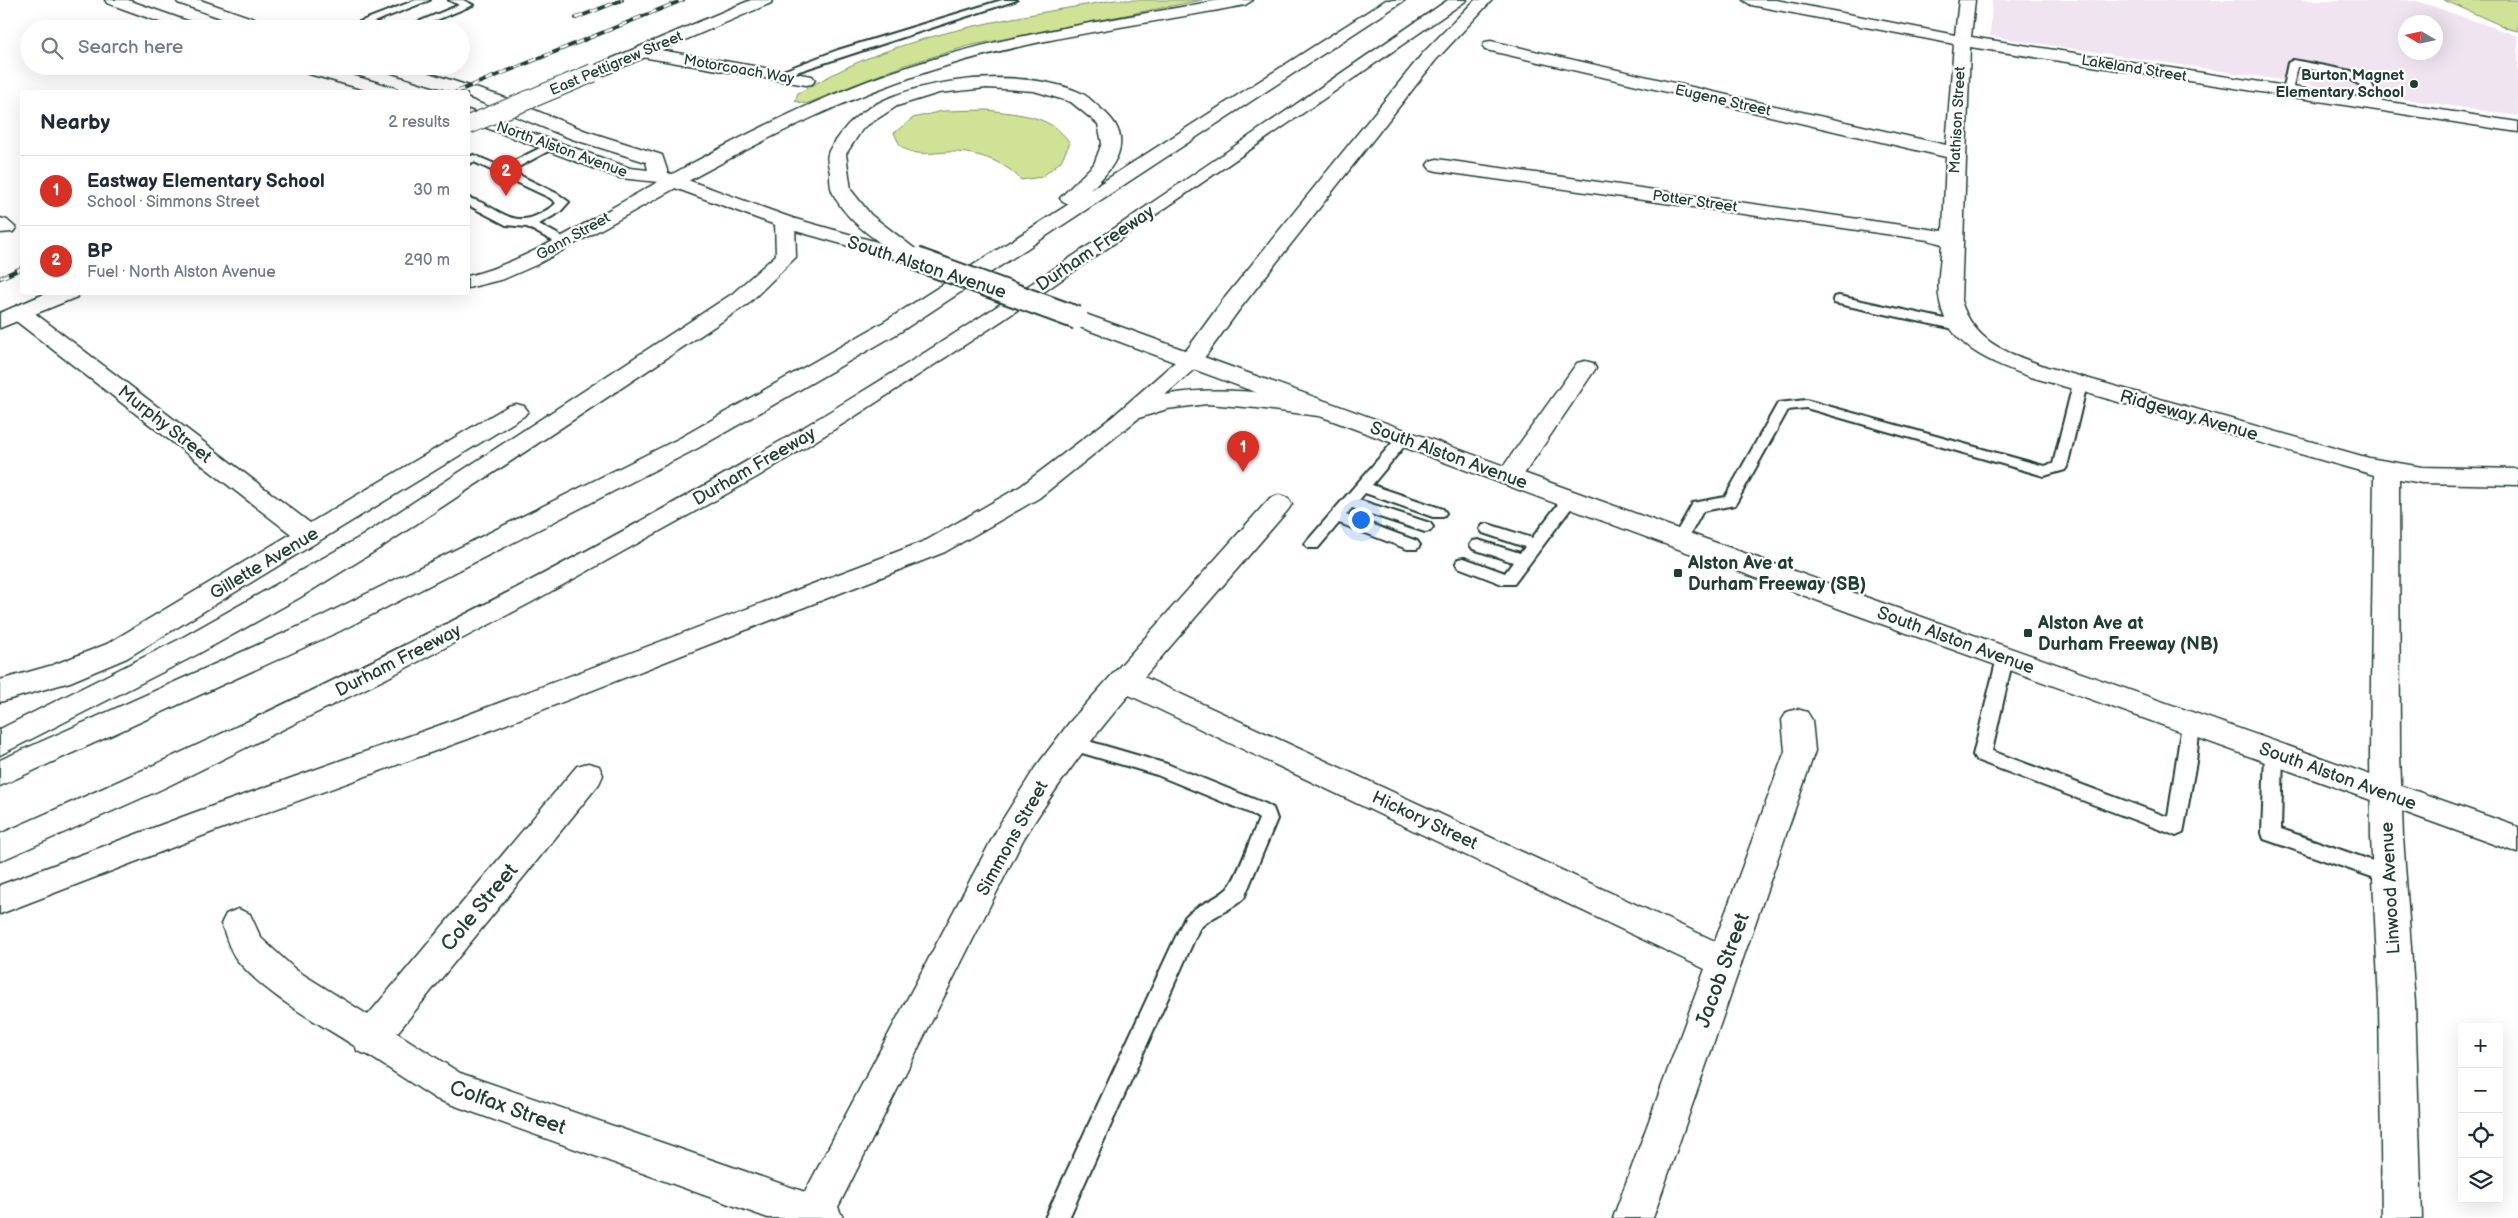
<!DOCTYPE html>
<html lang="en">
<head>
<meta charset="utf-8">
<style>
  body { margin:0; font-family:"Balsamiq Sans",sans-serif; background:#f2f2f3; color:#1f2937 }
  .controls { position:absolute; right:15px; bottom:15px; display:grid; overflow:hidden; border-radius:5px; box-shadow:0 5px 20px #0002 }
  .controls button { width:45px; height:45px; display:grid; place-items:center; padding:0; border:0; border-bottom:1px solid #e0e1e3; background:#fff; color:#1f2937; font:25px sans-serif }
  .compass { position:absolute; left:2398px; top:15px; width:45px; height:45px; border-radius:50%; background:#fff; box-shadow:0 5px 20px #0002; rotate:279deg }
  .you { position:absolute; left:1360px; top:519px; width:18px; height:18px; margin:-12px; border:4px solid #fff; border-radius:50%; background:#1a73e8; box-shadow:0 0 0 8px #1a73e833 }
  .badge { display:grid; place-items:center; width:32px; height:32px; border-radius:50%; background:#d93025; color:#fff; font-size:16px; font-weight:700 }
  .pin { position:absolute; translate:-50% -41px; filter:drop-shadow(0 1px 2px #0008) }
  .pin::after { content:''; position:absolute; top:26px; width:18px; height:15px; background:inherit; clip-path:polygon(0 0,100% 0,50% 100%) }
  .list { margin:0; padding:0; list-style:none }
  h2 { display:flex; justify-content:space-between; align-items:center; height:65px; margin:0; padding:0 20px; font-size:21px }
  h2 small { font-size:16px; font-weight:400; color:#747a83 }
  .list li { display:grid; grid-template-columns:32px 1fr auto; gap:15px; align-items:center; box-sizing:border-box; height:70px; padding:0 20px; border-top:1px solid #e0e1e3 }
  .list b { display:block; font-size:19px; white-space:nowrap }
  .list p { margin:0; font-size:16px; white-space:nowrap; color:#747a83 }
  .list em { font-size:16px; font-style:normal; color:#747a83 }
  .icon { flex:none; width:28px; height:28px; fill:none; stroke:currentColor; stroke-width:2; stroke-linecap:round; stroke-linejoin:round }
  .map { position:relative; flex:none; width:2518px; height:1218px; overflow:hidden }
  .search { position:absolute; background:#fff; box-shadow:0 5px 20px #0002; left:20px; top:20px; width:450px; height:55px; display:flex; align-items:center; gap:12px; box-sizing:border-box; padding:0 18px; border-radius:28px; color:#747a83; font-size:19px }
  .panel { position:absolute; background:#fff; box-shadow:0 5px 20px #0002; left:20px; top:90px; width:450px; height:205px; border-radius:5px }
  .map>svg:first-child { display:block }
  .built { fill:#efe4f0; fill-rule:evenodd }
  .green { fill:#d0e296; stroke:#789065 }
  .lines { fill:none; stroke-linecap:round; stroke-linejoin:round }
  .lane-casing { stroke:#1f3d34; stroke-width:4 }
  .street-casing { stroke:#1f3d34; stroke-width:3 }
  .secondary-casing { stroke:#1f3d34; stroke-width:3 }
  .primary-casing { stroke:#1f3d34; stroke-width:3 }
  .highway-casing { stroke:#1f3d34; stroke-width:3 }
  .lane { fill:#fff; fill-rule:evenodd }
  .street { fill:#fff; fill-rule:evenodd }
  .secondary { fill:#fff; fill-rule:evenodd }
  .primary { fill:#fff; fill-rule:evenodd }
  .highway { fill:#fff; fill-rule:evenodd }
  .rail-far1-casing { stroke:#1f3d34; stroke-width:4 }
  .rail-casing { stroke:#1f3d34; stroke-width:4.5 }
  .rail-far1 { stroke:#fff; stroke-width:2.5; stroke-dasharray:8; stroke-linecap:butt }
  .rail { stroke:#fff; stroke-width:3; stroke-dasharray:9; stroke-linecap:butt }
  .secondary-bridge-casing { stroke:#1f3d34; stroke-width:20; stroke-linecap:butt }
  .primary-bridge-casing { stroke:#1f3d34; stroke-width:26; stroke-linecap:butt }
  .secondary-bridge { stroke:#fff; stroke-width:18 }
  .primary-bridge { stroke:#fff; stroke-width:22 }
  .poi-dot { fill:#1f3d34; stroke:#fff; stroke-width:2 }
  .labels { text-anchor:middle; stroke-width:4.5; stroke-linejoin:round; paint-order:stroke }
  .far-street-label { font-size:15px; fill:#1f3d34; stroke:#fff }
  .far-poi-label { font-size:15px; font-weight:bold; fill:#1f3d34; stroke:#fff; text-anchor:end }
  .street-label { font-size:18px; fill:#1f3d34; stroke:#fff }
  .poi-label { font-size:18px; font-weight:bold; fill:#1f3d34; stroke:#fff; text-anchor:start }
  .near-street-label { font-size:21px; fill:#1f3d34; stroke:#fff }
</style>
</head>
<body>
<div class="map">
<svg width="2518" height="1218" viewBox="0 0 2518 1218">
  <rect width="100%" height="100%" fill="#fff"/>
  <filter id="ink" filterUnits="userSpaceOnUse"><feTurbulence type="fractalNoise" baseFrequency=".02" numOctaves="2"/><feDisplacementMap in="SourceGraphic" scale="10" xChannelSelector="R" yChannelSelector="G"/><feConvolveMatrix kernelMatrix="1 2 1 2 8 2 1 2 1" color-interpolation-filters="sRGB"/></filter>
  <g filter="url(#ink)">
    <path class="built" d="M 1992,0 L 2414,0 L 2518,36 L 2518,116 L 1990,36 ZM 2406,22 L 2436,22 L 2436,52 L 2406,52 Z"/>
    <path class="green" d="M 1115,0 L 1202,0 L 968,46 L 902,66 L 806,104 L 795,101 L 798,93 C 822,80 847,66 873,56 C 951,26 1034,14 1115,0 Z
      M 2444,0 L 2518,0 L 2518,31 L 2509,29 Z
      M 988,110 C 1020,115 1050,114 1070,143 L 1061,161 L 1042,177 L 1021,180 C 1004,160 973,151 947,152 C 934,153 917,156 905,149 C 899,146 897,139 894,133 L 913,118 L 942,111 Z"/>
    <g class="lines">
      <g class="lane-casing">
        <path id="lane" d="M 416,0 L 430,0 L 356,29 L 341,29 Z
          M 449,0 L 463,0 L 473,5 L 415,29 L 401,29 L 459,5 Z
          M 1002,0 L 1017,0 L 781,77 L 772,75 L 838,50 Z
          M 2293,60 L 2351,71 L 2371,83 L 2383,106 L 2382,108 L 2374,108 L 2363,87 L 2344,75 L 2297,67 L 2292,92 L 2291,94 L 2283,94 L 2282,92 L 2288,63 Z
          M 550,143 L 556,146 L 554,148 L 511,171 L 558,194 L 569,202 L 560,212 L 539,224 L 566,239 L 568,242 L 566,245 L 562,246 L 527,227 L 506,225 L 468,205 L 468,198 C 496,204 510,230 540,214 C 546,210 552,208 556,203 L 550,198 L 474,162 L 468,164 L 468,157 L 474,155 L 502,167 Z
          M 1839,296 L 1959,322 L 1966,326 L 1959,330 L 1834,303 L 1833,300 L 1834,297 Z
          M 2080,380 L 2087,384 L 2067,467 L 2065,470 L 2044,476 L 1806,408 L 1788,410 L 1735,505 L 1703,511 L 1685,544 L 1675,544 L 1672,540 L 1693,503 L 1725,497 L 1778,403 L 1806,400 L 2044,466 L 2053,464 L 2073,384 Z
          M 1404,433 L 1411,438 L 1372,485 L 1443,509 L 1446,513 L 1443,517 L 1433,517 L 1365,493 L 1359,500 L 1430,523 L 1433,527 L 1430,531 L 1425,532 L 1352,508 L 1346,515 L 1417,541 L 1420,545 L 1417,549 L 1407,549 L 1339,523 L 1318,548 L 1308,548 L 1305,544 L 1308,540 L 1399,435 Z
          M 1570,494 L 1575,495 L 1578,499 L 1575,503 L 1514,584 L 1502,584 L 1458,567 L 1456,563 L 1458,559 L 1464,558 L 1505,573 L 1513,562 L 1473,549 L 1470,545 L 1473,541 L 1478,540 L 1520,553 L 1525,547 L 1483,533 L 1480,529 L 1483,525 L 1488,524 L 1532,538 L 1565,495 Z
          M 2005,652 L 2011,654 L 2013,658 L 1992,751 L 2168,817 L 2182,724 L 2185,719 L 2191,717 L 2197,719 L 2200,724 L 2196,762 L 2183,833 L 2176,836 L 2169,833 L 1976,760 L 1973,755 L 1997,658 L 1999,654 Z
          M 1071,736 L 1167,764 L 1266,804 L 1273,808 L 1277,819 L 1244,898 C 1231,911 1212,915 1199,929 L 1069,1218 L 1045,1218 L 1185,917 C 1197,904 1214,901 1227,889 C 1237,880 1252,834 1259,819 L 1252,814 L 1157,775 L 1065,748 L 1062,743 L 1065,738 Z
          M 2274,747 L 2280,749 L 2283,754 L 2281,829 L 2396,869 L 2399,875 L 2396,881 L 2389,883 L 2264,839 L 2262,833 L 2265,754 L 2268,749 Z"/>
      </g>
      <g class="street-casing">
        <path id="street" d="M 1743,0 L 1776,0 L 1955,35 L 1959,0 L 1975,0 L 1971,37 L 2518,122 L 2518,132 L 1970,47 L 1961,301 C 1975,344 2008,353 2047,367 L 2369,458 L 2422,467 L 2518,469 L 2518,485 L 2422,483 L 2399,479 L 2400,754 L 2403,837 L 2415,1003 L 2422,1218 L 2382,1218 L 2379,1003 L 2371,837 L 2370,754 L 2374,475 L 2031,377 C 1993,363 1948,347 1940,302 C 1936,285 1941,262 1942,244 L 1928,240 L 1437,171 L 1430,169 L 1427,165 L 1430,161 L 1437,159 L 1943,231 L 1946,157 L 1491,51 L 1485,50 L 1483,46 L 1485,42 L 1491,41 L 1946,145 L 1954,44 L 1751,5 Z
          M 642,47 L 806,75 L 812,76 L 815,80 L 812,84 L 806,85 L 636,56 L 634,52 L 636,48 Z
          M 0,218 L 7,220 L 16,228 L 13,232 L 0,233 Z
          M 20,306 L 28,308 L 310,523 L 508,406 L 516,404 L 524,406 L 528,411 L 524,416 L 127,658 L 70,682 L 0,702 L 0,680 L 53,665 L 107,644 L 291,534 L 12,318 L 9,313 L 12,308 Z
          M 1585,361 L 1593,363 L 1596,368 L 1518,483 L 1509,485 L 1500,483 L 1497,477 L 1500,471 L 1577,363 Z
          M 1279,495 L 1288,498 L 1292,504 L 1288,510 L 1144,677 L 1715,941 L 1785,751 L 1782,720 L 1787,712 L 1797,709 L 1807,712 L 1812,720 L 1815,751 L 1653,1218 L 1613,1218 L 1705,969 L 1129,695 C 1089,741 1055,788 1023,840 L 838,1207 L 843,1218 L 768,1218 L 436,1099 L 368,1055 L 357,1051 L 356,1047 C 316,1021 268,997 237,960 C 229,950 226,935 221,924 L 226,914 L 238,909 L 250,914 L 261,938 L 296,970 L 368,1015 L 577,766 L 588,763 L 599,766 L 603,775 L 599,784 L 397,1033 L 460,1073 L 805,1192 L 1001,822 L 1035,768 L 1069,723 L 1270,498 Z"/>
      </g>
      <g class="secondary-casing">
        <path id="secondary" d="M 105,0 L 128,0 L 201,26 L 203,29 L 179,29 L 107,3 Z
          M 176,0 L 200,0 L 275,26 L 277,29 L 252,29 L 178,3 Z
          M 751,0 L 773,0 L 771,3 L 599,77 L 587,77 L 584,73 L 587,69 Z
          M 293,66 L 320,66 L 396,88 L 399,92 L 373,92 L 295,70 Z
          M 381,66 L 407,66 L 500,96 L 586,131 L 662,155 L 668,173 L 681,177 L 684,181 L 681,185 L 536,265 L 504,279 L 468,288 L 468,276 C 530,261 600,213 658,182 L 620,178 L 468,121 L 468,110 L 630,168 L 648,170 L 646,162 L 572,139 L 468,97 L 468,92 L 453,92 L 383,70 Z
          M 49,292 L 79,292 L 77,297 L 0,328 L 0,313 Z"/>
      </g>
      <g class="primary-casing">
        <path id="primary" d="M 674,175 L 792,218 L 923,255 L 926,259 L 923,263 L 916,265 L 778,226 L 667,185 L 664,181 L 667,177 Z
          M 1077,311 L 1871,599 L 2518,827 L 2518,853 L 1851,613 L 1069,323 L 1066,318 L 1069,313 Z"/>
      </g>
      <g class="highway-casing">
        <path id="highway" d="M 1220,0 L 1253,0 L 1245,5 C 1147,24 1045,36 949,65 C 855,93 767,137 681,185 L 667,185 L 664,181 L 667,177 C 754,129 842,85 937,58 C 1030,30 1126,18 1220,0 Z
          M 1386,0 L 1405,0 L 900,332 L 698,448 L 340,631 L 0,786 L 0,760 L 320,617 L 680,438 L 884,322 L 1069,204 L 1063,202 L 1060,198 L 1094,164 L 1102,143 L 1098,124 L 1071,102 L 1034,91 L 987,88 L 939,93 L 897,106 L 863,128 L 846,154 L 851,190 L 871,215 L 923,255 L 926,259 L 923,263 L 916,265 L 909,263 C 883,244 845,223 832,191 C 830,186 830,179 830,173 C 829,167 826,159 828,154 C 829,148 837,140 840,135 C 878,76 1024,64 1083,94 C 1090,98 1095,104 1101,109 C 1136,137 1118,165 1090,190 Z
          M 1448,0 L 1467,0 L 1003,320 L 846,422 L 757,477 L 532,602 L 385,679 L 162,789 L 0,861 L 0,834 C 272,715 541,584 796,432 C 1020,299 1233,146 1448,0 Z
          M 1475,0 L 1492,0 L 1435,61 L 1239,310 L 1199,365 L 1165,395 C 1213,385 1287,393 1334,405 L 1338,410 L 1334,415 L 1326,417 L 1257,408 L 1207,404 L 1167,409 L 1139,418 L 1039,498 L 945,552 L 468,739 L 215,831 L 0,914 L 0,885 L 193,813 L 446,723 L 881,558 L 927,540 L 1021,486 L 1112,417 L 1183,355 L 1223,300 L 1423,53 Z
          M 785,216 L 792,218 L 795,222 L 796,257 L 748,304 L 380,548 L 299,598 L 198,654 L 0,755 L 0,729 L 178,640 L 362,536 L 732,294 L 776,255 L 775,222 L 778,218 Z"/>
      </g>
      <use href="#lane" class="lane"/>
      <use href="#street" class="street"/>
      <use href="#secondary" class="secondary"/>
      <use href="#primary" class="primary"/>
      <use href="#highway" class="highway"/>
      <g class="rail-far1-casing">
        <path id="rail-far1" d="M 576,18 L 622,0
          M 456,92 L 683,0"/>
      </g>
      <g class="rail-casing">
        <path id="rail" d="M 0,278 L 22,268"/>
      </g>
      <use href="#rail-far1" class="rail-far1"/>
      <use href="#rail" class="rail"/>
      <g class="secondary-bridge-casing">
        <path id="secondary-bridge" d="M 468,125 L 593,73"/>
      </g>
      <g class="primary-bridge-casing">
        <path id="primary-bridge" d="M 916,259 L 1077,318"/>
      </g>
      <use href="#secondary-bridge" class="secondary-bridge"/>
      <use href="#primary-bridge" class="primary-bridge"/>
    </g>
  </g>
  <g class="poi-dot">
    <circle cx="2414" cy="84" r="5"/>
    <rect x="1673" y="568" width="10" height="10" rx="2.5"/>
    <rect x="2023" y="628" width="10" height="10" rx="2.5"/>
  </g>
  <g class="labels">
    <g class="far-street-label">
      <text transform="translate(616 63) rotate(-23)" y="5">East Pettigrew Street</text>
      <text transform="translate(2134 68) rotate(9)" y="5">Lakeland Street</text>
      <text transform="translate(739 69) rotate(10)" y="5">Motorcoach Way</text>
      <text transform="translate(1723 100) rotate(13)" y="5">Eugene Street</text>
      <text transform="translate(1957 120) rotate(-87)" y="5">Mathison Street</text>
      <text transform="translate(562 149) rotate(20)" y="5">North Alston Avenue</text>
      <text transform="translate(1695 201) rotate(8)" y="5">Potter Street</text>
      <text transform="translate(573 236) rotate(-29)" y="5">Gann Street</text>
    </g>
    <g class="far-poi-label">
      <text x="2404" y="80">Burton Magnet<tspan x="2404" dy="17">Elementary School</tspan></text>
    </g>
    <g class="street-label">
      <text transform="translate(1095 248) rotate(-34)" y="6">Durham Freeway</text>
      <text transform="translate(927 267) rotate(18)" y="6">South Alston Avenue</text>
      <text transform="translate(2189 415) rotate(16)" y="6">Ridgeway Avenue</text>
      <text transform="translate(165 424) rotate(38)" y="6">Murphy Street</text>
      <text transform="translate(1449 455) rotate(20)" y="6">South Alston Avenue</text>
      <text transform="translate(754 466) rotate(-30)" y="6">Durham Freeway</text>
      <text transform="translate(264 563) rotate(-31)" y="6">Gillette Avenue</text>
      <text transform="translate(1956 640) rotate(20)" y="6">South Alston Avenue</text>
      <text transform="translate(398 660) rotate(-27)" y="6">Durham Freeway</text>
      <text transform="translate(2338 776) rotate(20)" y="6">South Alston Avenue</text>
      <text transform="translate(1425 820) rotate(25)" y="6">Hickory Street</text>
      <text transform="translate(1012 838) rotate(-61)" y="6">Simmons Street</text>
      <text transform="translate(2390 888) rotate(-93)" y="6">Linwood Avenue</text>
    </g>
    <g class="poi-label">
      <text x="1688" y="569">Alston Ave at<tspan x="1688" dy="21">Durham Freeway (SB)</tspan></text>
      <text x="2038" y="629">Alston Ave at<tspan x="2038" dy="21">Durham Freeway (NB)</tspan></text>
    </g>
    <g class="near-street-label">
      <text transform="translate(479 907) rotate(-50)" y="7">Cole Street</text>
      <text transform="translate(1722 970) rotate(-70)" y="7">Jacob Street</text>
      <text transform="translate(508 1107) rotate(20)" y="7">Colfax Street</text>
    </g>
  </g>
</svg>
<div class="controls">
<button>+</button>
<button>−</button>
<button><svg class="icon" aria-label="locate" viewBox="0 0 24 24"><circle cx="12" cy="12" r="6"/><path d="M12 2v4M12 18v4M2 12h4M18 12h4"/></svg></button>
<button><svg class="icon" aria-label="layers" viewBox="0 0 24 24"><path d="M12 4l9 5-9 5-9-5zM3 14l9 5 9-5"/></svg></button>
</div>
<svg class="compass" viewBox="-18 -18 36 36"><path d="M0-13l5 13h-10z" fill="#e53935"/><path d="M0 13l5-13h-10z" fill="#747a83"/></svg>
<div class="you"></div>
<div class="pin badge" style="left:1243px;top:472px">1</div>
<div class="pin badge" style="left:506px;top:196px">2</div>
<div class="search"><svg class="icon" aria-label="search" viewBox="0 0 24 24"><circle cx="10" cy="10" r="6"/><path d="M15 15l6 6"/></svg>Search here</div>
<section class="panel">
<h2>Nearby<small>2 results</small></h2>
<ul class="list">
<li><span class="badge">1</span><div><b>Eastway Elementary School</b><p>School · Simmons Street</p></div><em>30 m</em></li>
<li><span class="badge">2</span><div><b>BP</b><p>Fuel · North Alston Avenue</p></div><em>290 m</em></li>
</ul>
</section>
</div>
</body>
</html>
